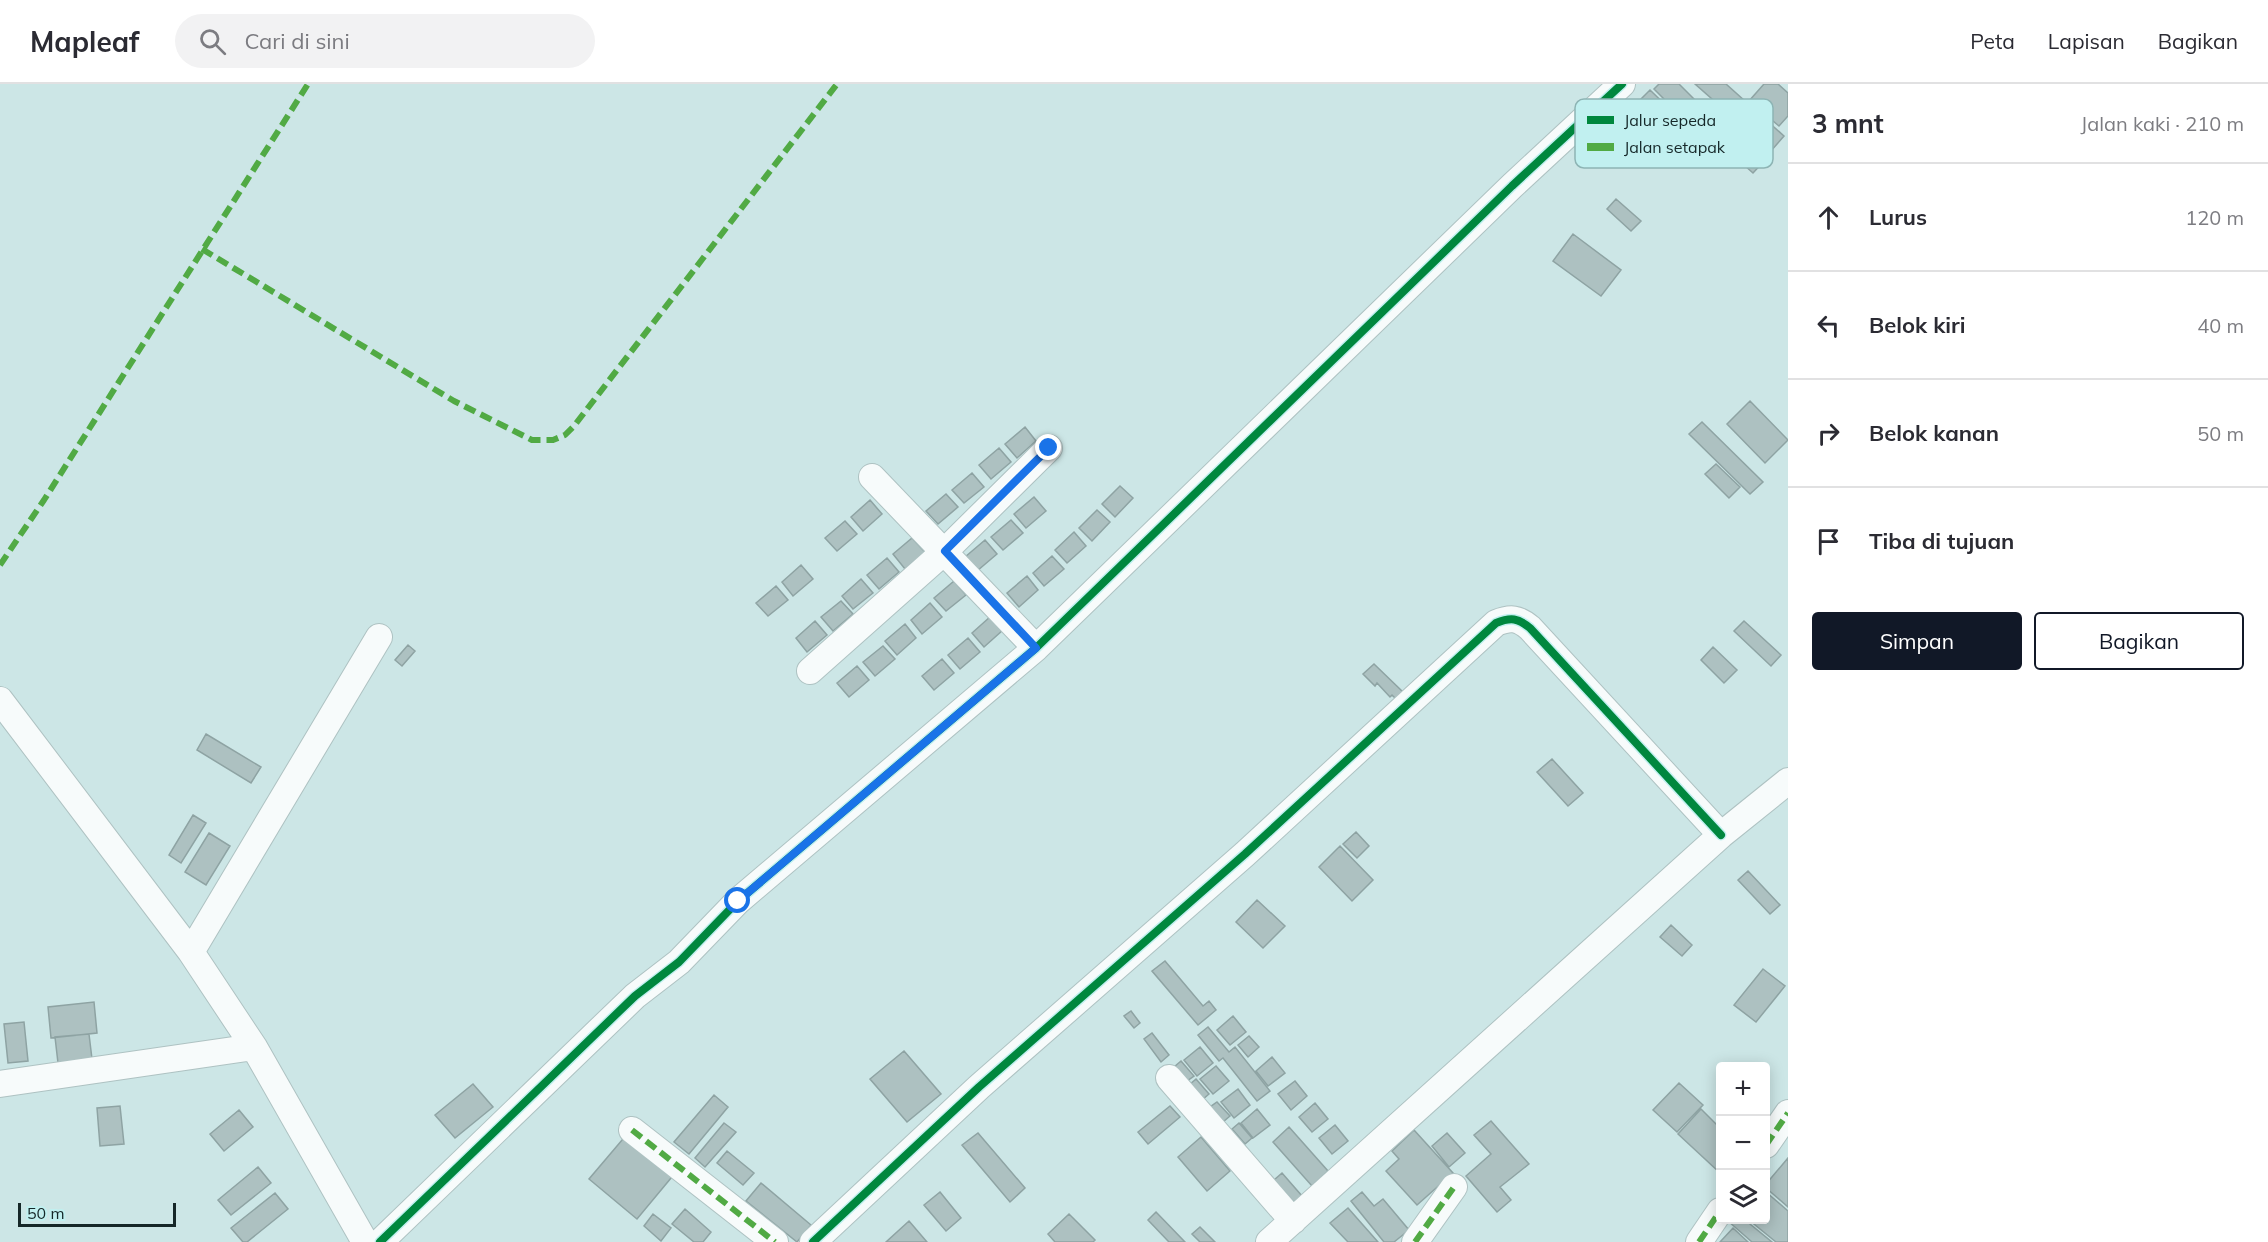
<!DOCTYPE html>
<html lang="id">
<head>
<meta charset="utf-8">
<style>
  body { margin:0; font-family:Mulish,sans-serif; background:#f2f2f3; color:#2b2b33 }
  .controls { position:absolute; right:18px; bottom:18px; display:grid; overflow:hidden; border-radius:6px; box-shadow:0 3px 15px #0003 }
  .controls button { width:54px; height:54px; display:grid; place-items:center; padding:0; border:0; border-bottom:2px solid #e1e1e2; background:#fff; color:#2b2b33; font:30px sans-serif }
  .scale { position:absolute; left:18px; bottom:15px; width:158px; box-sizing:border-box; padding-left:6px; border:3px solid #152728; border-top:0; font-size:16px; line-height:21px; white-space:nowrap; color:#152728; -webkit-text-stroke:4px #c1f0f0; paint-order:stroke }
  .stop { position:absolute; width:18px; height:18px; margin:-14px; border:4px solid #1a73e8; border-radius:50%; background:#fff }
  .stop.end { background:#1a73e8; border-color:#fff; box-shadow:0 2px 6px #0008 }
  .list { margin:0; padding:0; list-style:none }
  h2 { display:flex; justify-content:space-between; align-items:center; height:78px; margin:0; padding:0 24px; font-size:26px }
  h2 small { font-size:20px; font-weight:400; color:#7c7c81 }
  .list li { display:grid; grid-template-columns:39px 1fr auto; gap:18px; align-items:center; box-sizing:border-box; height:108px; padding:0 24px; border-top:2px solid #e1e1e2 }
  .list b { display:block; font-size:22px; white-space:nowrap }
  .list em { font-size:20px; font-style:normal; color:#7c7c81 }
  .actions { display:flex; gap:12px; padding:18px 24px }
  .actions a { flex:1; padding:14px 0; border:2px solid #111827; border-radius:6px; text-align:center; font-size:21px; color:#111827 }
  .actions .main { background:#111827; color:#fff }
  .icon { flex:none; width:33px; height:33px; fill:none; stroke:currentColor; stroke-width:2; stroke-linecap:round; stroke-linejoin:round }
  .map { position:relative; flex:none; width:1788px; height:1158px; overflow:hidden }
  header { display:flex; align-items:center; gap:36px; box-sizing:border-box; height:84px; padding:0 30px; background:#fff; border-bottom:2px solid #e1e1e2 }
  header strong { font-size:28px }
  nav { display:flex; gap:33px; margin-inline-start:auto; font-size:21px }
  .search { width:420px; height:54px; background:#f2f2f3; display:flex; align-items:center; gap:15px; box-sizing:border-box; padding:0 21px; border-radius:33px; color:#7c7c81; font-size:22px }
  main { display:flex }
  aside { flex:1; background:#fff }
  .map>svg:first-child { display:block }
  .building { fill:#adc1c1; stroke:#8ea3a3; stroke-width:1.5 }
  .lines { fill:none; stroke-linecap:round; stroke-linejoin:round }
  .minor-casing { stroke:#aec2c2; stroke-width:28 }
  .minor { stroke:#f7fbfb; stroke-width:26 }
  .quiet { stroke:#51aa44; stroke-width:6; stroke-dasharray:12 6; stroke-linecap:butt }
  .cycleway-casing { stroke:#c1f0f0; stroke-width:11 }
  .cycleway { stroke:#00873e; stroke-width:8 }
  .route { stroke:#1a73e8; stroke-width:8 }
  .key { fill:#c1f0f0; stroke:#8db4b4; stroke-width:1.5 }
  .key-label { font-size:16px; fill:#152728 }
</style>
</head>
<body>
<header>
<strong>Mapleaf</strong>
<div class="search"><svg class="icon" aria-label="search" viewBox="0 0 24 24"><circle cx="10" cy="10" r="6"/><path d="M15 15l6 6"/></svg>Cari di sini</div>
<nav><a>Peta</a><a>Lapisan</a><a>Bagikan</a></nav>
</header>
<main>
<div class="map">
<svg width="1788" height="1158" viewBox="0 0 1788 1158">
  <rect width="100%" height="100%" fill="#cce6e6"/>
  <path class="building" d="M 1659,0 L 1679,0 L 1705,26 L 1690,41 L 1654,5 Z
    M 1695,0 L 1726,0 L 1784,52 L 1771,67 Z
    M 1764,0 L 1778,0 L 1788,9 L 1788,32 L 1779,42 L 1749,17 Z
    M 1650,6 L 1704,58 L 1688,74 L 1635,21 Z
    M 1719,30 L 1767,74 L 1753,89 L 1705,46 Z
    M 1616,115 L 1641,137 L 1631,147 L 1607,125 Z
    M 1573,150 L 1621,186 L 1601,212 L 1553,177 Z
    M 1750,317 L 1788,356 L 1765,379 L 1727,340 Z
    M 1702,338 L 1763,398 L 1750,410 L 1689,350 Z
    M 1025,343 L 1036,357 L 1017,374 L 1005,360 Z
    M 999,364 L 1011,378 L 991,395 L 979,381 Z
    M 1716,380 L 1740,403 L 1729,414 L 1705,390 Z
    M 972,389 L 984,403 L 964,419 L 952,406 Z
    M 1120,402 L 1133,414 L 1115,433 L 1102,420 Z
    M 946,410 L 958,423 L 938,440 L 926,427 Z
    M 1034,413 L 1046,427 L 1026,444 L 1014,430 Z
    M 870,416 L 882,430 L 863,447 L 851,433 Z
    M 1097,426 L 1110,438 L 1092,457 L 1079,444 Z
    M 1011,436 L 1023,449 L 1003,466 L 991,453 Z
    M 845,437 L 857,450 L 837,467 L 825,454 Z
    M 1074,448 L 1086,462 L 1067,479 L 1055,466 Z
    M 912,454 L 925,468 L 905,485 L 893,470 Z
    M 985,456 L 997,470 L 977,487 L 965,473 Z
    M 1052,472 L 1064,485 L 1044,502 L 1033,489 Z
    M 887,474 L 899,488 L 879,505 L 867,491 Z
    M 801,481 L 813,495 L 793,512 L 782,498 Z
    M 1027,492 L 1038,506 L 1019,523 L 1007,509 Z
    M 861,495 L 873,509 L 853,525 L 842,512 Z
    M 954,497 L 966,511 L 946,527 L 934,514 Z
    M 776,502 L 788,516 L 768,532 L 756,519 Z
    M 841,517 L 853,530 L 833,547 L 821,533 Z
    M 930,519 L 942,533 L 922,550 L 911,536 Z
    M 991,532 L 1003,546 L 984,563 L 972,549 Z
    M 815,537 L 827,551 L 807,568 L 796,554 Z
    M 1744,537 L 1781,571 L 1771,582 L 1734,547 Z
    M 905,540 L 916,554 L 897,571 L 885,557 Z
    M 968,554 L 980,568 L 960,585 L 948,571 Z
    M 408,561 L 415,567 L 402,582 L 395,576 Z
    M 883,562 L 895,575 L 875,592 L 863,578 Z
    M 1713,563 L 1737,586 L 1724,599 L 1701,576 Z
    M 942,575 L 954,589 L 934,606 L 922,592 Z
    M 1374,580 L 1403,608 L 1396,615 L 1392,611 L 1390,613 L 1377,599 L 1375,602 L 1363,590 Z
    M 857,582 L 869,596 L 849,613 L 837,599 Z
    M 206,650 L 261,683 L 251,699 L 197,666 Z
    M 1552,675 L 1583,709 L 1568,722 L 1537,688 Z
    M 193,731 L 206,739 L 181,779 L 169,771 Z
    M 1356,748 L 1369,762 L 1357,774 L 1343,760 Z
    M 209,749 L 230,762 L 206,801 L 185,788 Z
    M 1340,762 L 1373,796 L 1352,817 L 1319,783 Z
    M 1748,787 L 1780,821 L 1770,830 L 1738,796 Z
    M 1257,816 L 1285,842 L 1263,864 L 1236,838 Z
    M 1671,841 L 1692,861 L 1682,872 L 1660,853 Z
    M 1165,877 L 1203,922 L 1209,917 L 1216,926 L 1198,941 L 1152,887 Z
    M 1763,885 L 1785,902 L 1756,938 L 1734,921 Z
    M 94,918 L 97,949 L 51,954 L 48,923 Z
    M 1131,927 L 1140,939 L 1134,944 L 1124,932 Z
    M 1233,932 L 1246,948 L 1230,961 L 1217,946 Z
    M 24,938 L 28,977 L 8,979 L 4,940 Z
    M 1208,943 L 1229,968 L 1235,963 L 1270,1007 L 1257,1017 L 1223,974 L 1219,977 L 1198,951 Z
    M 1152,949 L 1169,971 L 1161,978 L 1144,955 Z
    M 89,950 L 92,975 L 58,979 L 55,953 Z
    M 1249,952 L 1259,963 L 1248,973 L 1238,961 Z
    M 1200,963 L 1213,979 L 1197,992 L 1184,976 Z
    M 904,967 L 941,1010 L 907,1038 L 870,995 Z
    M 1272,973 L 1285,989 L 1268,1002 L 1256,987 Z
    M 1181,977 L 1194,992 L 1187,997 L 1174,983 Z
    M 1216,982 L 1229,997 L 1213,1010 L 1200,995 Z
    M 1196,995 L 1209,1010 L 1202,1016 L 1189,1001 Z
    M 1295,997 L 1307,1012 L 1291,1026 L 1278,1010 Z
    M 1679,999 L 1703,1021 L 1677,1048 L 1653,1026 Z
    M 473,1000 L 493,1023 L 455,1054 L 435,1031 Z
    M 1238,1005 L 1250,1021 L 1234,1034 L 1221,1018 Z
    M 714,1011 L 728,1023 L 689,1070 L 674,1058 Z
    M 1217,1018 L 1230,1032 L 1223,1038 L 1210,1023 Z
    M 1315,1019 L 1328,1035 L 1312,1048 L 1299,1033 Z
    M 120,1022 L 124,1060 L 100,1062 L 97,1024 Z
    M 1170,1022 L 1180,1033 L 1148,1060 L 1138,1048 Z
    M 1257,1025 L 1270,1041 L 1253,1054 L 1241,1039 Z
    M 1701,1025 L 1720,1044 L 1720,1086 L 1719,1088 L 1678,1050 Z
    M 239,1026 L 253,1043 L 224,1067 L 210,1050 Z
    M 1491,1037 L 1529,1080 L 1500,1103 L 1511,1116 L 1497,1128 L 1466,1092 L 1491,1070 L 1474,1051 Z
    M 724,1039 L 736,1048 L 705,1083 L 695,1074 Z
    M 1239,1039 L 1252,1054 L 1245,1060 L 1232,1045 Z
    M 1335,1041 L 1348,1057 L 1332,1070 L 1319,1054 Z
    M 1289,1043 L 1328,1087 L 1312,1102 L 1273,1058 Z
    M 1414,1046 L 1453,1089 L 1417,1121 L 1386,1087 L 1399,1075 L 1392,1067 Z
    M 628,1049 L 676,1088 L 637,1135 L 589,1095 Z
    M 978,1049 L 1025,1104 L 1010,1118 L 962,1061 Z
    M 1447,1049 L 1465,1069 L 1449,1083 L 1432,1062 Z
    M 1201,1053 L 1230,1087 L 1207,1107 L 1178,1073 Z
    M 727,1067 L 754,1089 L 743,1101 L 717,1079 Z
    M 1788,1074 L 1788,1123 L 1766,1104 L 1766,1100 Z
    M 258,1083 L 271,1099 L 231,1131 L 218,1116 Z
    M 1282,1089 L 1302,1112 L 1294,1118 L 1274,1096 Z
    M 761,1099 L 811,1141 L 797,1158 L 746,1117 Z
    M 940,1108 L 961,1134 L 946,1147 L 924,1121 Z
    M 1362,1108 L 1374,1122 L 1383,1115 L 1409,1146 L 1394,1158 L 1384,1158 L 1351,1117 Z
    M 1766,1108 L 1788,1127 L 1788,1158 L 1776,1158 L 1749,1136 L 1766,1136 Z
    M 275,1109 L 288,1125 L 247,1158 L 243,1158 L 231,1144 Z
    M 1348,1124 L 1378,1158 L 1348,1158 L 1330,1139 Z
    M 685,1125 L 711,1148 L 703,1158 L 694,1158 L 672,1140 Z
    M 1156,1128 L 1185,1158 L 1169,1158 L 1148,1136 Z
    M 653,1130 L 671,1144 L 661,1157 L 644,1142 Z
    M 1069,1130 L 1095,1156 L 1093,1158 L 1055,1158 L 1048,1150 Z
    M 1730,1136 L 1745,1136 L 1772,1158 L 1752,1158 L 1728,1137 Z
    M 909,1137 L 927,1158 L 886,1158 Z
    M 1200,1143 L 1215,1158 L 1200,1158 L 1192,1150 Z
    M 1733,1144 L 1748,1158 L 1720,1158 Z"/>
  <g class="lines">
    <g class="minor-casing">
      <path id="minor" d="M 872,393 L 1036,564
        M 810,587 L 945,467 L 1049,364
        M 0,616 L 191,868 L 254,963 L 365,1158
        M 191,868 L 379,553
        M 1169,994 L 1293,1137
        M 0,1000 L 254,963
        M 632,1046 L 775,1158
        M 1766,1061 L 1788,1029
        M 380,1158 L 635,912 L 679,878 L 738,817 L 1036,564 L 1512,102 L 1622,0
        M 813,1158 L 979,1003 L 1245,770 L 1496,539 C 1511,533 1518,534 1530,544 L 1721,751
        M 1269,1158 L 1721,751 L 1788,697
        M 1415,1158 L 1454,1103
        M 1699,1158 L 1720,1127"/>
    </g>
    <use href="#minor" class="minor"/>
    <path class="quiet" d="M 202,165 L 454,317 L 532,356 L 553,356 L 565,351 L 574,342 L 837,0
      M 0,481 L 44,416 L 308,0
      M 632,1046 L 775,1158
      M 1766,1061 L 1788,1029
      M 1415,1158 L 1454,1103
      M 1699,1158 L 1720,1127"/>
    <g class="cycleway-casing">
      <path id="cycleway" d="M 380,1158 L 635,912 L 679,878 L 738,817 L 1036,564 L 1512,102 L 1622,0
        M 813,1158 L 979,1003 L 1245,770 L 1496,539 C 1511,533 1518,534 1530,544 L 1721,751"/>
    </g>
    <use href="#cycleway" class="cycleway"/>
  </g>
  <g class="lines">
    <path class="route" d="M 738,817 L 1036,564 L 945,467 L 1049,364"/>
  </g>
  <rect x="1575" y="15" width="198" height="69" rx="9" class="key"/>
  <rect x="1587" y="32" width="27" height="8" fill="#00873e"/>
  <rect x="1587" y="59" width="27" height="8" fill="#51aa44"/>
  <g class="key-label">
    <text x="1624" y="42">Jalur sepeda</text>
    <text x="1624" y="69">Jalan setapak</text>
  </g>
</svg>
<div class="controls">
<button>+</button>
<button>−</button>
<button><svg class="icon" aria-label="layers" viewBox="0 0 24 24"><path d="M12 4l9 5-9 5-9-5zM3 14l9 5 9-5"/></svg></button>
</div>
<div class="scale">50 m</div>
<div class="stop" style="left:738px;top:817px"></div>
<div class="stop end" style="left:1049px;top:364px"></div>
</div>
<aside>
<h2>3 mnt<small>Jalan kaki · 210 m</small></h2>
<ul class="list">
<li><svg class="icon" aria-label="ahead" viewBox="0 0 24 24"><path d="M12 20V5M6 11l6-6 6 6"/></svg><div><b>Lurus</b></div><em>120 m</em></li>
<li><svg class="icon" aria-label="left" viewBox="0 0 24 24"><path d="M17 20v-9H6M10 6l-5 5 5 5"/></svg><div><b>Belok kiri</b></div><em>40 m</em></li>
<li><svg class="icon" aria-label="right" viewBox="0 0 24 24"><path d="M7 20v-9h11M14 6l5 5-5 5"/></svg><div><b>Belok kanan</b></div><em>50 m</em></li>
<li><svg class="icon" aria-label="arrive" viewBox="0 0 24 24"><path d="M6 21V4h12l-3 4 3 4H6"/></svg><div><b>Tiba di tujuan</b></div></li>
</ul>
<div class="actions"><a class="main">Simpan</a><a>Bagikan</a></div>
</aside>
</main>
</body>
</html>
